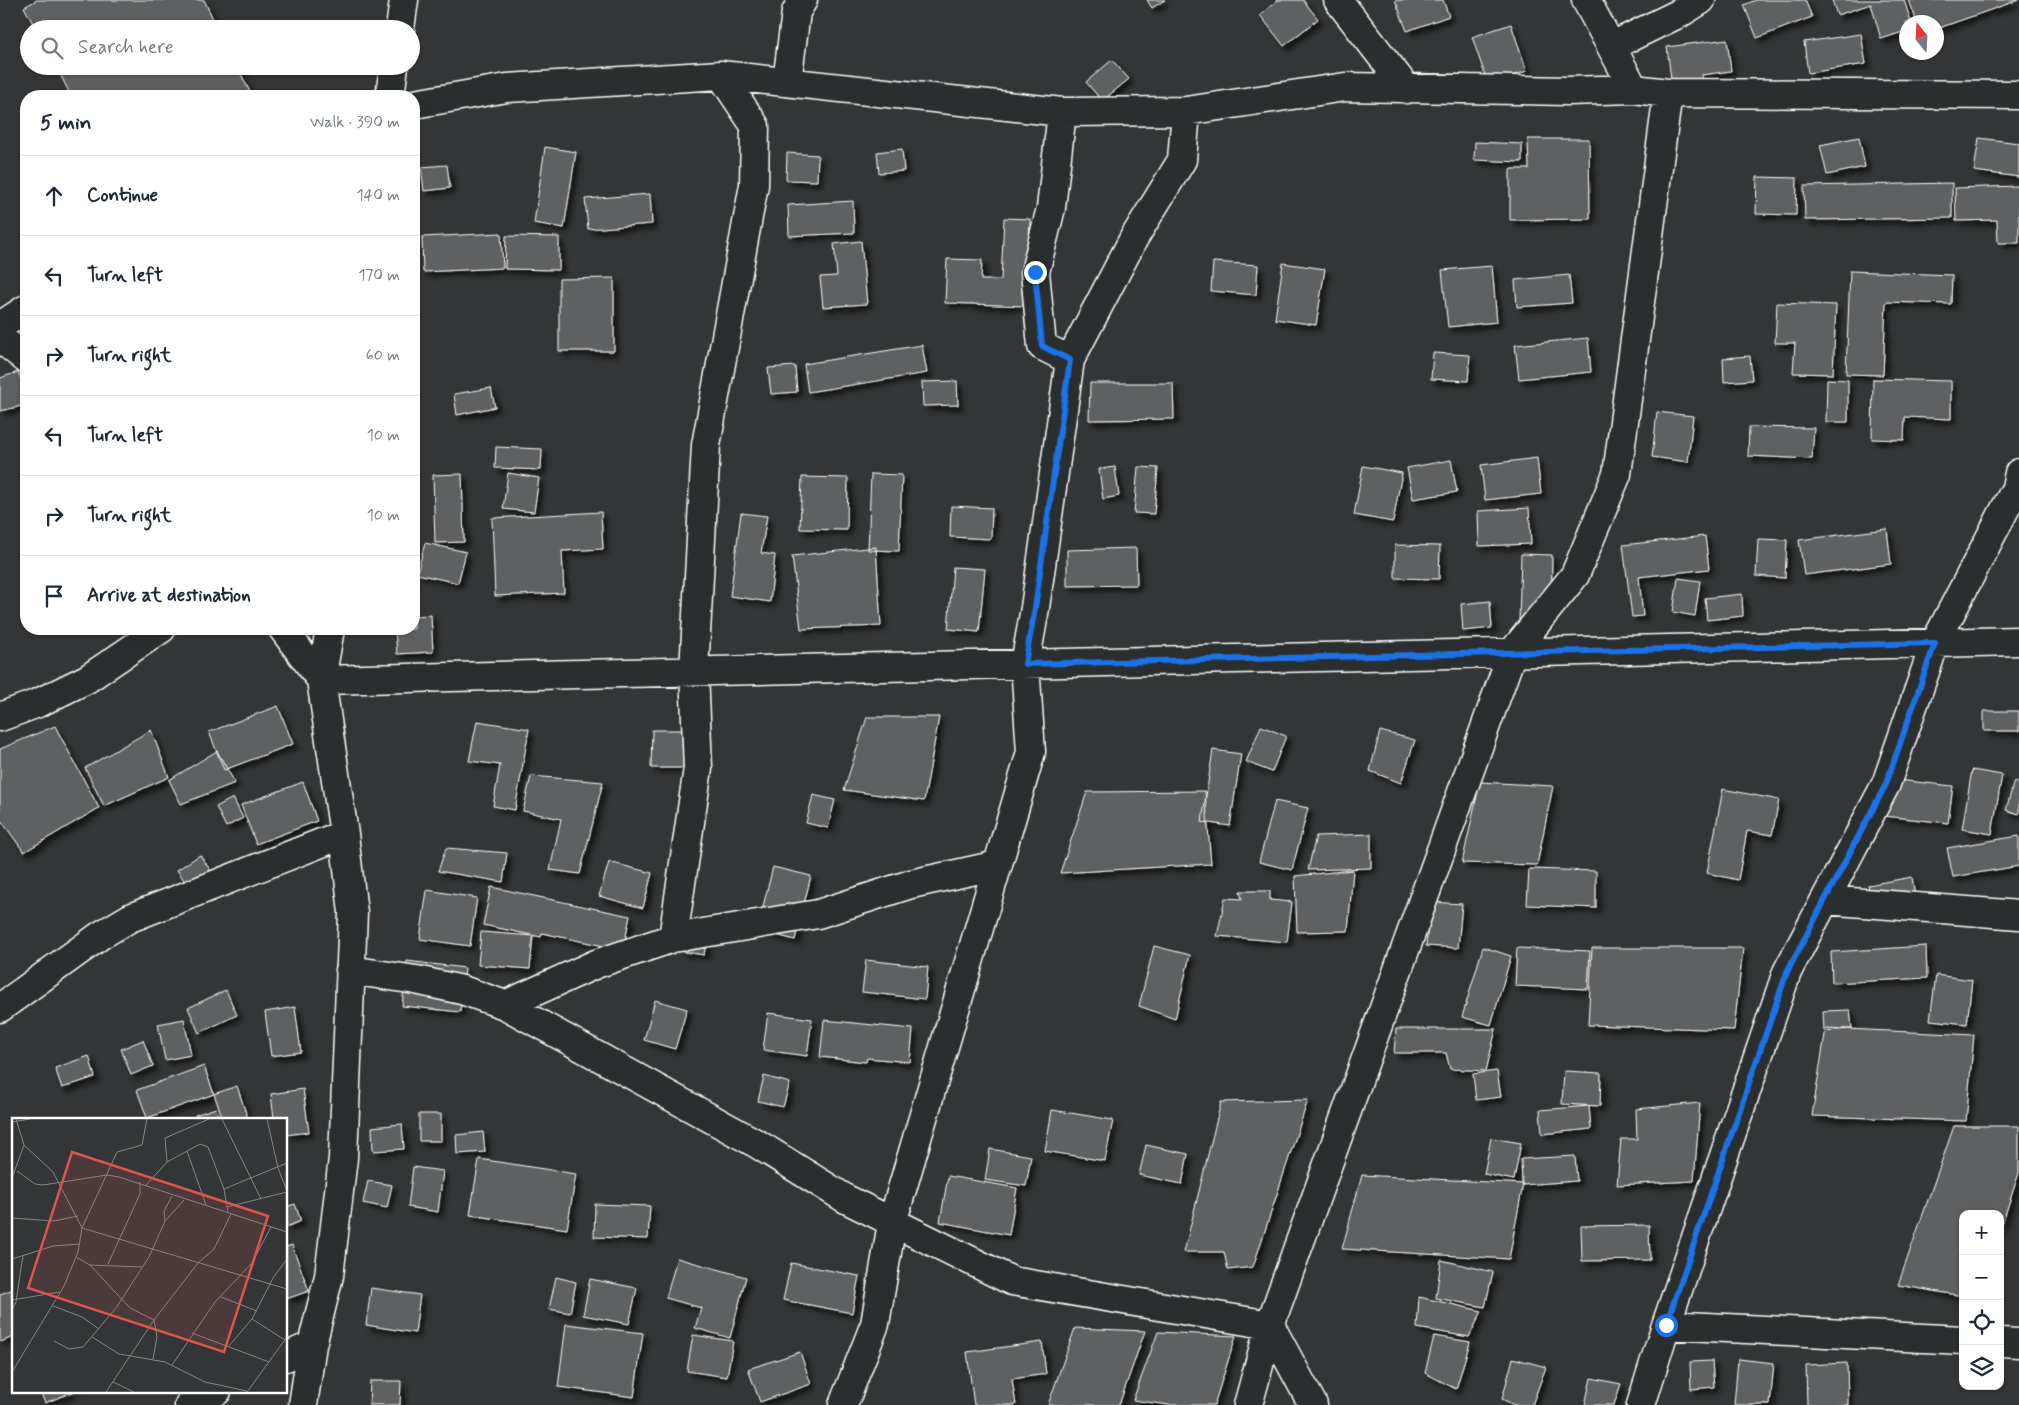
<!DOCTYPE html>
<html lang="en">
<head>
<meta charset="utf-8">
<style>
  body { margin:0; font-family:Mynerve,sans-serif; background:#f6f6f7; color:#1f2937 }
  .controls { position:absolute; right:15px; bottom:15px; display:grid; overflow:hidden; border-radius:10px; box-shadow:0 1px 4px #0004 }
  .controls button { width:45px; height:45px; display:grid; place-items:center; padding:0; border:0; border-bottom:1px solid #e0e1e3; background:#fff; color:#1f2937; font:25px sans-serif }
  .compass { position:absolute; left:1899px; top:15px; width:45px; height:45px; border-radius:50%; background:#fff; box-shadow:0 1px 4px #0004; rotate:342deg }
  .stop { position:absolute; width:15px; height:15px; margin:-11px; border:4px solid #1a73e8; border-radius:50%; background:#fff }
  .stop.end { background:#1a73e8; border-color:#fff; box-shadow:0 1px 5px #0008 }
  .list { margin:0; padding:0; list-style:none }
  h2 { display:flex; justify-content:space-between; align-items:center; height:65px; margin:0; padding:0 20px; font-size:21px }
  h2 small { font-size:16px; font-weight:400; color:#747a83 }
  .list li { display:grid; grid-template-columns:32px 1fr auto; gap:15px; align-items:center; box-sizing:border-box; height:80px; padding:0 20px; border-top:1px solid #e0e1e3 }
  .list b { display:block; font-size:19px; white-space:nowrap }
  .list em { font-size:16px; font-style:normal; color:#747a83 }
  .icon { flex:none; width:28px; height:28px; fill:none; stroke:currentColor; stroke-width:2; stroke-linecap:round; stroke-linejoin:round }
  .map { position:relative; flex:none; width:2019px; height:1405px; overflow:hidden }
  .search { position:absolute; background:#fff; box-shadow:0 1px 4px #0004; left:20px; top:20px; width:400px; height:55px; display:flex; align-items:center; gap:12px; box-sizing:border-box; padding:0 18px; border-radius:28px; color:#747a83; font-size:19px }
  .panel { position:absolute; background:#fff; box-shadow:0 1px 4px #0004; left:20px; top:90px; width:400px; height:545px; border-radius:20px }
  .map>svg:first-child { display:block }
  .building { fill:#5f6162; stroke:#fff; filter:url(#shadow) }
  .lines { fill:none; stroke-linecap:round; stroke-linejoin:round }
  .minor-casing { stroke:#fff; stroke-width:31 }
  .minor { stroke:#2a2d2e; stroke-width:28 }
  .route { stroke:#1a73e8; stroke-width:6 }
  .inset-road { fill:none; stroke:#858686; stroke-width:1 }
  .view { fill:#de5353; fill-opacity:0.15; stroke:#de5353; stroke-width:2.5 }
  .inset-edge { fill:none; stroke:#fff; stroke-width:2.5 }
</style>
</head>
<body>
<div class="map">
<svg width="2019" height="1405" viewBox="0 0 2019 1405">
  <defs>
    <filter id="shadow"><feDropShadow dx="4.5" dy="4.5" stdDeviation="2.5" flood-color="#0009"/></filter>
  </defs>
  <rect width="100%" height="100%" fill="#333536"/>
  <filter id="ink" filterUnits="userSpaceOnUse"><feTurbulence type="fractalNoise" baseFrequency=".02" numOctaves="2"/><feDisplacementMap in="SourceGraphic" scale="10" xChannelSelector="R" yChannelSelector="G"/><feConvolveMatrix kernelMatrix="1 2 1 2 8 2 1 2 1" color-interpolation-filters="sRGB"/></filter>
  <g filter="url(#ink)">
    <path class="building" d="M 37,0 L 204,0 L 218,29 L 36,29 L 24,7 Z
      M 1147,0 L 1165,0 L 1152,8 Z
      M 1278,0 L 1303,0 L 1318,19 L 1284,46 L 1260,15 Z
      M 1395,0 L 1443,0 L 1449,16 L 1407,31 Z
      M 1756,0 L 1805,0 L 1812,17 L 1757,38 L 1744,5 Z
      M 1832,0 L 1904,0 L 1911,22 L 1906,22 L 1906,31 L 1881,39 L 1871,4 L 1837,15 Z
      M 1909,0 L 2019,0 L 1936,29 L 1936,22 L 1917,22 Z
      M 1511,24 L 1527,71 L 1488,84 L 1472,37 Z
      M 1861,34 L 1866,64 L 1808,73 L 1804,42 Z
      M 1727,39 L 1731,71 L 1702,75 L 1704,91 L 1673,95 L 1667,47 Z
      M 1112,60 L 1129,79 L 1102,101 L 1086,82 Z
      M 56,66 L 237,66 L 252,96 L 71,96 Z
      M 1859,137 L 1865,167 L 1827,175 L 1820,145 Z
      M 1979,138 L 2019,143 L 2019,177 L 1974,171 Z
      M 1528,139 L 1589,139 L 1590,219 L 1510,220 L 1510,169 L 1529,169 Z
      M 1475,142 L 1522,144 L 1522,162 L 1474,160 Z
      M 545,147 L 576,152 L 564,228 L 534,223 Z
      M 902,149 L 904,171 L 879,173 L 877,152 Z
      M 787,153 L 818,155 L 817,181 L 786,180 Z
      M 447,165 L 450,188 L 424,191 L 421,167 Z
      M 1757,177 L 1797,178 L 1796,215 L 1756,214 Z
      M 1952,183 L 1952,218 L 1805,220 L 1804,186 Z
      M 2019,186 L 2019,243 L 1998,243 L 1997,220 L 1956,221 L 1955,188 Z
      M 650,194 L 652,224 L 588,229 L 585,199 Z
      M 853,201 L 854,233 L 789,236 L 788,205 Z
      M 1004,218 L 1030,219 L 1026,306 L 945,303 L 947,259 L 982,260 L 981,280 L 1001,280 Z
      M 501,233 L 503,268 L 423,272 L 422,237 Z
      M 506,236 L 559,237 L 559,270 L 505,269 Z
      M 861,241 L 867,304 L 823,307 L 820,277 L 837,276 L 834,244 Z
      M 1213,262 L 1258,265 L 1256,295 L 1211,291 Z
      M 1283,263 L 1325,269 L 1316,325 L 1275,319 Z
      M 1492,266 L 1497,322 L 1448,327 L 1442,270 Z
      M 1850,271 L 1952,275 L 1951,304 L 1886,302 L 1883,375 L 1846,374 Z
      M 1569,275 L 1572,303 L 1517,307 L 1515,280 Z
      M 614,278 L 614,351 L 559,351 L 559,279 Z
      M 1777,303 L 1836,305 L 1833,374 L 1793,373 L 1795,343 L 1775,343 Z
      M 1588,338 L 1591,372 L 1519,379 L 1515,345 Z
      M 922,345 L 927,373 L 808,392 L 804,364 Z
      M 1433,353 L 1470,355 L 1468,381 L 1431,379 Z
      M 1750,356 L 1752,380 L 1724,382 L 1723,358 Z
      M 795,366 L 797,392 L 771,394 L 768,368 Z
      M 18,372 L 26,392 L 26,405 L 0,411 L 0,378 Z
      M 1827,379 L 1848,380 L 1848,422 L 1826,422 Z
      M 1873,379 L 1951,381 L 1951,419 L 1905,417 L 1904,440 L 1872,439 Z
      M 957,381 L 958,405 L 923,406 L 922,382 Z
      M 1090,383 L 1173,383 L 1174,419 L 1089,420 Z
      M 491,388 L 495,407 L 457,415 L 454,394 Z
      M 1657,412 L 1693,416 L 1688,462 L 1652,457 Z
      M 1749,427 L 1814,428 L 1812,459 L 1748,456 Z
      M 496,447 L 542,449 L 541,470 L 495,468 Z
      M 1537,458 L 1541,494 L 1485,500 L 1481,465 Z
      M 1451,460 L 1457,492 L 1413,499 L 1407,468 Z
      M 1363,466 L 1402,473 L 1393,522 L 1354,515 Z
      M 1115,467 L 1119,496 L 1103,499 L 1099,469 Z
      M 1138,467 L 1158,468 L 1154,514 L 1134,513 Z
      M 508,473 L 539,478 L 534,512 L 503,509 Z
      M 462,474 L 464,542 L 435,543 L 433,475 Z
      M 871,474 L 902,475 L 899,551 L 868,550 Z
      M 802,477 L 848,478 L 847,530 L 800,529 Z
      M 951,506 L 992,508 L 991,539 L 950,537 Z
      M 1529,508 L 1531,544 L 1479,546 L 1478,511 Z
      M 601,512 L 603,549 L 562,551 L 564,593 L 495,596 L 492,518 Z
      M 741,513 L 767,516 L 761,553 L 775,555 L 770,602 L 730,596 Z
      M 1887,529 L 1891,564 L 1804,575 L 1799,540 Z
      M 1705,536 L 1709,569 L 1639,577 L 1643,616 L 1632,617 L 1623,545 Z
      M 1758,539 L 1787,540 L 1785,578 L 1756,576 Z
      M 425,543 L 466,552 L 458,583 L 417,574 Z
      M 1395,545 L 1440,546 L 1439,579 L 1395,578 Z
      M 876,547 L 881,626 L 801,629 L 792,556 Z
      M 1136,548 L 1137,585 L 1067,586 L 1067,550 Z
      M 1521,554 L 1552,555 L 1551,622 L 1519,621 Z
      M 953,567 L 985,569 L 979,632 L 948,629 Z
      M 1678,578 L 1700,581 L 1695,616 L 1673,612 Z
      M 1742,594 L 1743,616 L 1707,620 L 1705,598 Z
      M 1490,601 L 1492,628 L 1463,631 L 1461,604 Z
      M 431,615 L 433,652 L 397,654 L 395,629 L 414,629 L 414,616 Z
      M 278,706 L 293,744 L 224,770 L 209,732 Z
      M 1984,711 L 2019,711 L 2019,731 L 1984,731 Z
      M 867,717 L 939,717 L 924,801 L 844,790 Z
      M 477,721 L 529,729 L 515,810 L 493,806 L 500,765 L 469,761 Z
      M 55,726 L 99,808 L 24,852 L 0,819 L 0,749 Z
      M 1261,726 L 1286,736 L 1272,772 L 1246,762 Z
      M 151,730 L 169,777 L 104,806 L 85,768 Z
      M 652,730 L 684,730 L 684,768 L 651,768 Z
      M 1380,731 L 1415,740 L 1401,783 L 1370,771 Z
      M 1213,750 L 1241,754 L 1230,826 L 1202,822 Z
      M 217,751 L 235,783 L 181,804 L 169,780 Z
      M 1972,770 L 2002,775 L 1992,834 L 1962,829 Z
      M 531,776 L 603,782 L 580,874 L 550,870 L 561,819 L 523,811 Z
      M 1889,779 L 1953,786 L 1948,823 L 1884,816 Z
      M 2014,781 L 2019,782 L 2019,814 L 2006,810 Z
      M 303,782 L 317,821 L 256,844 L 241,805 Z
      M 1480,782 L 1553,786 L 1537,865 L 1462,863 Z
      M 1723,789 L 1779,800 L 1772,835 L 1747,831 L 1738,880 L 1707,873 Z
      M 1205,791 L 1211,864 L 1060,873 L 1087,792 Z
      M 813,795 L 835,800 L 828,828 L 806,823 Z
      M 233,798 L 243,818 L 226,827 L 216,807 Z
      M 1275,801 L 1308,808 L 1292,870 L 1259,862 Z
      M 1371,834 L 1371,868 L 1308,870 L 1316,836 Z
      M 2019,836 L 2019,866 L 1953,877 L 1947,848 Z
      M 446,848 L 507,853 L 503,882 L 438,871 Z
      M 200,855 L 213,874 L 190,889 L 177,870 Z
      M 609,862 L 652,873 L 643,908 L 599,896 Z
      M 773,867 L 811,876 L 795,940 L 757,930 Z
      M 1529,869 L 1596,871 L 1596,908 L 1527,905 Z
      M 1353,870 L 1348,931 L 1297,932 L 1295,876 Z
      M 1912,877 L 1916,903 L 1873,910 L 1868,885 Z
      M 491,887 L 630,916 L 623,950 L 542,933 L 541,937 L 483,925 Z
      M 427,890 L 477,898 L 470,946 L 420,939 Z
      M 1240,891 L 1270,891 L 1270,900 L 1292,902 L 1287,942 L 1217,936 L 1225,898 L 1242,899 Z
      M 1430,902 L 1462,904 L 1458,948 L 1426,946 Z
      M 708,931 L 704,955 L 679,951 Z
      M 481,932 L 533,936 L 530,969 L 478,965 Z
      M 1154,946 L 1190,955 L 1175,1019 L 1139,1006 Z
      M 1926,946 L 1927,978 L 1832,983 L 1831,952 Z
      M 1483,947 L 1511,956 L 1491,1025 L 1462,1017 Z
      M 1517,948 L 1590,951 L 1588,989 L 1515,986 Z
      M 1592,948 L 1743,948 L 1734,1030 L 1588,1025 Z
      M 866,960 L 928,967 L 925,999 L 862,992 Z
      M 407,961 L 465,968 L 460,1012 L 402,1006 Z
      M 1936,975 L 1972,980 L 1967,1024 L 1930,1020 Z
      M 226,990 L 237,1015 L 199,1033 L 188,1008 Z
      M 655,1000 L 687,1009 L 675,1049 L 644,1040 Z
      M 295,1007 L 301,1052 L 271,1056 L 265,1012 Z
      M 1850,1010 L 1852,1029 L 1824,1031 L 1823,1011 Z
      M 768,1013 L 812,1019 L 807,1056 L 763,1050 Z
      M 184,1019 L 191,1055 L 165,1060 L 158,1024 Z
      M 824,1020 L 913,1029 L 910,1062 L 867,1058 L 866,1062 L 820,1057 Z
      M 1826,1028 L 1974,1035 L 1966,1121 L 1812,1116 Z
      M 1396,1029 L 1496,1029 L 1486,1071 L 1450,1069 L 1446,1053 L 1394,1053 Z
      M 143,1040 L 153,1066 L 131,1075 L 121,1049 Z
      M 89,1056 L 95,1077 L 62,1088 L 55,1068 Z
      M 204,1066 L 214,1094 L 147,1118 L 137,1090 Z
      M 1497,1071 L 1501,1097 L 1476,1100 L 1473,1074 Z
      M 1564,1071 L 1601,1073 L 1600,1106 L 1562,1104 Z
      M 764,1076 L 790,1083 L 783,1107 L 758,1101 Z
      M 237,1086 L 248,1119 L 223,1119 L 214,1094 Z
      M 303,1089 L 309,1132 L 286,1135 L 286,1119 L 274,1119 L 271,1094 Z
      M 1308,1100 L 1253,1267 L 1228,1270 L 1224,1252 L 1184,1252 L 1221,1102 Z
      M 1700,1103 L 1694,1181 L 1617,1185 L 1621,1139 L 1637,1139 L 1636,1109 Z
      M 1589,1106 L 1591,1129 L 1542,1134 L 1540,1110 Z
      M 216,1108 L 219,1119 L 196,1119 L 195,1115 Z
      M 1052,1110 L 1113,1120 L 1105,1161 L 1045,1151 Z
      M 419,1114 L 441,1114 L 441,1141 L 419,1141 Z
      M 402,1124 L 404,1149 L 373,1151 L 372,1127 Z
      M 1954,1126 L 2019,1126 L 2019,1173 L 2000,1230 L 2000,1214 L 1963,1214 L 1963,1296 L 1898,1285 Z
      M 483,1132 L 485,1152 L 457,1154 L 456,1135 Z
      M 1491,1138 L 1521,1143 L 1514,1180 L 1484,1174 Z
      M 1146,1145 L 1188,1154 L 1182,1184 L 1139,1175 Z
      M 990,1149 L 1031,1156 L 1026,1186 L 985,1180 Z
      M 1575,1156 L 1577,1181 L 1522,1185 L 1521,1159 Z
      M 479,1159 L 576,1174 L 567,1229 L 470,1215 Z
      M 413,1167 L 443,1171 L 438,1212 L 408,1207 Z
      M 1362,1175 L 1523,1184 L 1509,1259 L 1342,1249 Z
      M 948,1176 L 1017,1188 L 1009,1235 L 940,1222 Z
      M 368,1181 L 392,1185 L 387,1208 L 363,1203 Z
      M 295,1204 L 301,1221 L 286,1227 L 286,1207 Z
      M 595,1204 L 650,1206 L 648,1239 L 594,1237 Z
      M 1649,1225 L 1650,1260 L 1582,1261 L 1581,1226 Z
      M 292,1245 L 309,1291 L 286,1299 L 286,1247 Z
      M 677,1258 L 746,1277 L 730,1338 L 695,1328 L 701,1308 L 666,1298 Z
      M 1441,1260 L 1493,1272 L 1485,1307 L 1436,1298 Z
      M 791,1263 L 859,1276 L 852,1313 L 783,1300 Z
      M 556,1277 L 576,1282 L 570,1313 L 549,1309 Z
      M 590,1279 L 637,1288 L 629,1324 L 583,1315 Z
      M 371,1288 L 420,1295 L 415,1333 L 366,1325 Z
      M 14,1289 L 14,1337 L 0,1342 L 0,1294 Z
      M 1419,1297 L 1482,1311 L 1469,1337 L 1417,1328 Z
      M 566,1324 L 643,1333 L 634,1397 L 558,1387 Z
      M 1075,1328 L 1145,1331 L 1119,1405 L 1048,1405 Z
      M 1158,1332 L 1236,1336 L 1214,1405 L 1169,1405 L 1133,1400 Z
      M 693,1335 L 733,1341 L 727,1377 L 687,1371 Z
      M 1434,1336 L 1470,1342 L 1456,1389 L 1425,1373 Z
      M 1042,1342 L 1046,1374 L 1012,1379 L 1016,1405 L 974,1405 L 967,1352 Z
      M 800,1352 L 811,1384 L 760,1402 L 748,1369 Z
      M 1513,1358 L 1546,1367 L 1532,1405 L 1514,1405 L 1502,1399 Z
      M 1738,1359 L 1774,1363 L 1770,1405 L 1734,1405 Z
      M 1712,1361 L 1714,1387 L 1691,1389 L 1690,1362 Z
      M 1847,1363 L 1848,1405 L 1807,1405 L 1806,1365 Z
      M 1591,1378 L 1621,1384 L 1614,1405 L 1585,1405 Z
      M 370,1381 L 401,1381 L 400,1405 L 369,1405 Z
      M 40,1391 L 75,1391 L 45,1403 Z"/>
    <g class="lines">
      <g class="minor-casing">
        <path id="minor" d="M 1338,0 L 1407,89
          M 1586,0 L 1634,89
          M 400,29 L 404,0
          M 1612,46 L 1680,13 L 1701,0
          M 787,82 L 796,12 L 803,0
          M 390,96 L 394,66
          M 414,104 L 507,88 L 721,75 L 1062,112 L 1186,111 L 1345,87 L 1568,91 L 1634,89 L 1668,93 L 2019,95
          M 1062,112 L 1051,208 L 1035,272 L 1042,346 L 1070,360
          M 0,326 L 26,309
          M 0,338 L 26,359
          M 283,629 L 321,680 L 344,834 L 353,913 L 343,1158 L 329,1276 L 312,1345 L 303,1405
          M 330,629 L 321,680 L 2019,641
          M 0,717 L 38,703 L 87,679 L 161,629
          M 1825,900 L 2019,915
          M 673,938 L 698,768 L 694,671 L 706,445 L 754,185 L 755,126 L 721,75
          M 350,970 L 416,980 L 462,990 L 505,1005 L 759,1145 L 846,1199 L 1012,1281 L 1270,1325 L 1313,1405
          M 505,1005 L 596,964 L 673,938 L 818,914 L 911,884 L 998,865
          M 0,1008 L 101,935 L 130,918 L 344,834
          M 1666,1325 L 1963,1340
          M 2000,1342 L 2019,1343
          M 286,1357 L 312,1345
          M 189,1405 L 217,1391
          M 843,1405 L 875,1324 L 892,1223 L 1031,752 L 1025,664 L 1035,608 L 1070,360 L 1134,238 L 1182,160 L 1186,111
          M 1248,1405 L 1270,1325 L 1512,653 L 1575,575 L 1617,474 L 1668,93
          M 1641,1405 L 1666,1325 L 1787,972 L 1886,784 L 1935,643 L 2016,488 L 2019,473"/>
      </g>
      <use href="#minor" class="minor"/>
    </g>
  </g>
  <g class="lines" filter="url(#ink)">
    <path class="route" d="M 1035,272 L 1042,346 L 1070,360 L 1035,608 L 1025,664 L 1935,643 L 1886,784 L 1787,972 L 1666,1325"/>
  </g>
  <g transform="translate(12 1118)">
    <rect width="275" height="275" fill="#333536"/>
    <path class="inset-road" d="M 135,1 L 130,27 L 105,34 L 70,110 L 275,171M 210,1 L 249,81M 255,1 L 266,50 L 275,73M 0,4 L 18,1M 175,33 L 194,87M 155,44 L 188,26 L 196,29 L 212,71 L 216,94M 5,53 L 23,66 L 31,67 L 95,57 L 107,59 L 275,114M 0,60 L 12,27M 134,67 L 155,44 L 153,20 L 197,1M 212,71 L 275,45M 215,89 L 275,74M 0,100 L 42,103 L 66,98M 153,103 L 152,93 L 160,78M 64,139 L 78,147 L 118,190 L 142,202 L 145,219 L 141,241M 0,141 L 41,128 L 68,126M 96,146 L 128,76 L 128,64M 78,147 L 130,149M 209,179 L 245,193M 0,182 L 48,174M 41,188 L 70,199 L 87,211M 0,192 L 4,184 L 11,137M 240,201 L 273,222M 180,215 L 257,244M 80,219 L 107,236 L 153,244 L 193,264 L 235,273M 42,223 L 57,231 L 71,229 L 104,190 L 137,139 L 153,103 L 172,82M 216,229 L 240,201 L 261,160 L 275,141M 160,247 L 203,184 L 240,145 L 259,109M 0,254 L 52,168 L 66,134 L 70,110 L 41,54 L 12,27 L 4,1M 101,264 L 122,274M 94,274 L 142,202 L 186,145 L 202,131 L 219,96M 235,274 L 275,219"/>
    <path class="view" d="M 60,34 L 256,98 L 212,234 L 16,170 Z"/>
    <rect width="275" height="275" class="inset-edge"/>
  </g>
</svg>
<div class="controls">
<button>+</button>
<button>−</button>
<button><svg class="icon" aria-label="locate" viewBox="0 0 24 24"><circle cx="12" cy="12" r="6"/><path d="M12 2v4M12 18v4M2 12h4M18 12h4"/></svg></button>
<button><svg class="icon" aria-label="layers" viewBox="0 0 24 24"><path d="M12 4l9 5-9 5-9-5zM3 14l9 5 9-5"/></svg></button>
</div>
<svg class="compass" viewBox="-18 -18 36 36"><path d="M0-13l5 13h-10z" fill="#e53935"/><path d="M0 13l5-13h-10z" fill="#747a83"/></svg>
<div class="stop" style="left:1666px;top:1325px"></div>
<div class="stop end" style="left:1035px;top:272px"></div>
<div class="search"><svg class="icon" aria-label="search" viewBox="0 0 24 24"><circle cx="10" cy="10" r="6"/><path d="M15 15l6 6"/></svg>Search here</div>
<section class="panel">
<h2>5 min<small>Walk · 390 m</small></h2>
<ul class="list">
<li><svg class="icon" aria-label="ahead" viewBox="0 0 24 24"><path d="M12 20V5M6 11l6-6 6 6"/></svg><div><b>Continue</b></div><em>140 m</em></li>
<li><svg class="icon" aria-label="left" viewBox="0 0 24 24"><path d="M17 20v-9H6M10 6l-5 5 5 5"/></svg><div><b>Turn left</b></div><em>170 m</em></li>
<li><svg class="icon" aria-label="right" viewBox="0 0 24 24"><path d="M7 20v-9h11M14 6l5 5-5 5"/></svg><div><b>Turn right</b></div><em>60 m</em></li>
<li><svg class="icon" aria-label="left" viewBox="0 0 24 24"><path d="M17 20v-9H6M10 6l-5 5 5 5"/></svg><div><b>Turn left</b></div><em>10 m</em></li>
<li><svg class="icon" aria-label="right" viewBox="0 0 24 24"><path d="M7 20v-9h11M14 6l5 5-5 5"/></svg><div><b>Turn right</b></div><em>10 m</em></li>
<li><svg class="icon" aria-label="arrive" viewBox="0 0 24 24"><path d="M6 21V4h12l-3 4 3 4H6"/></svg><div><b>Arrive at destination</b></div></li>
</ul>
</section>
</div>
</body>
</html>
